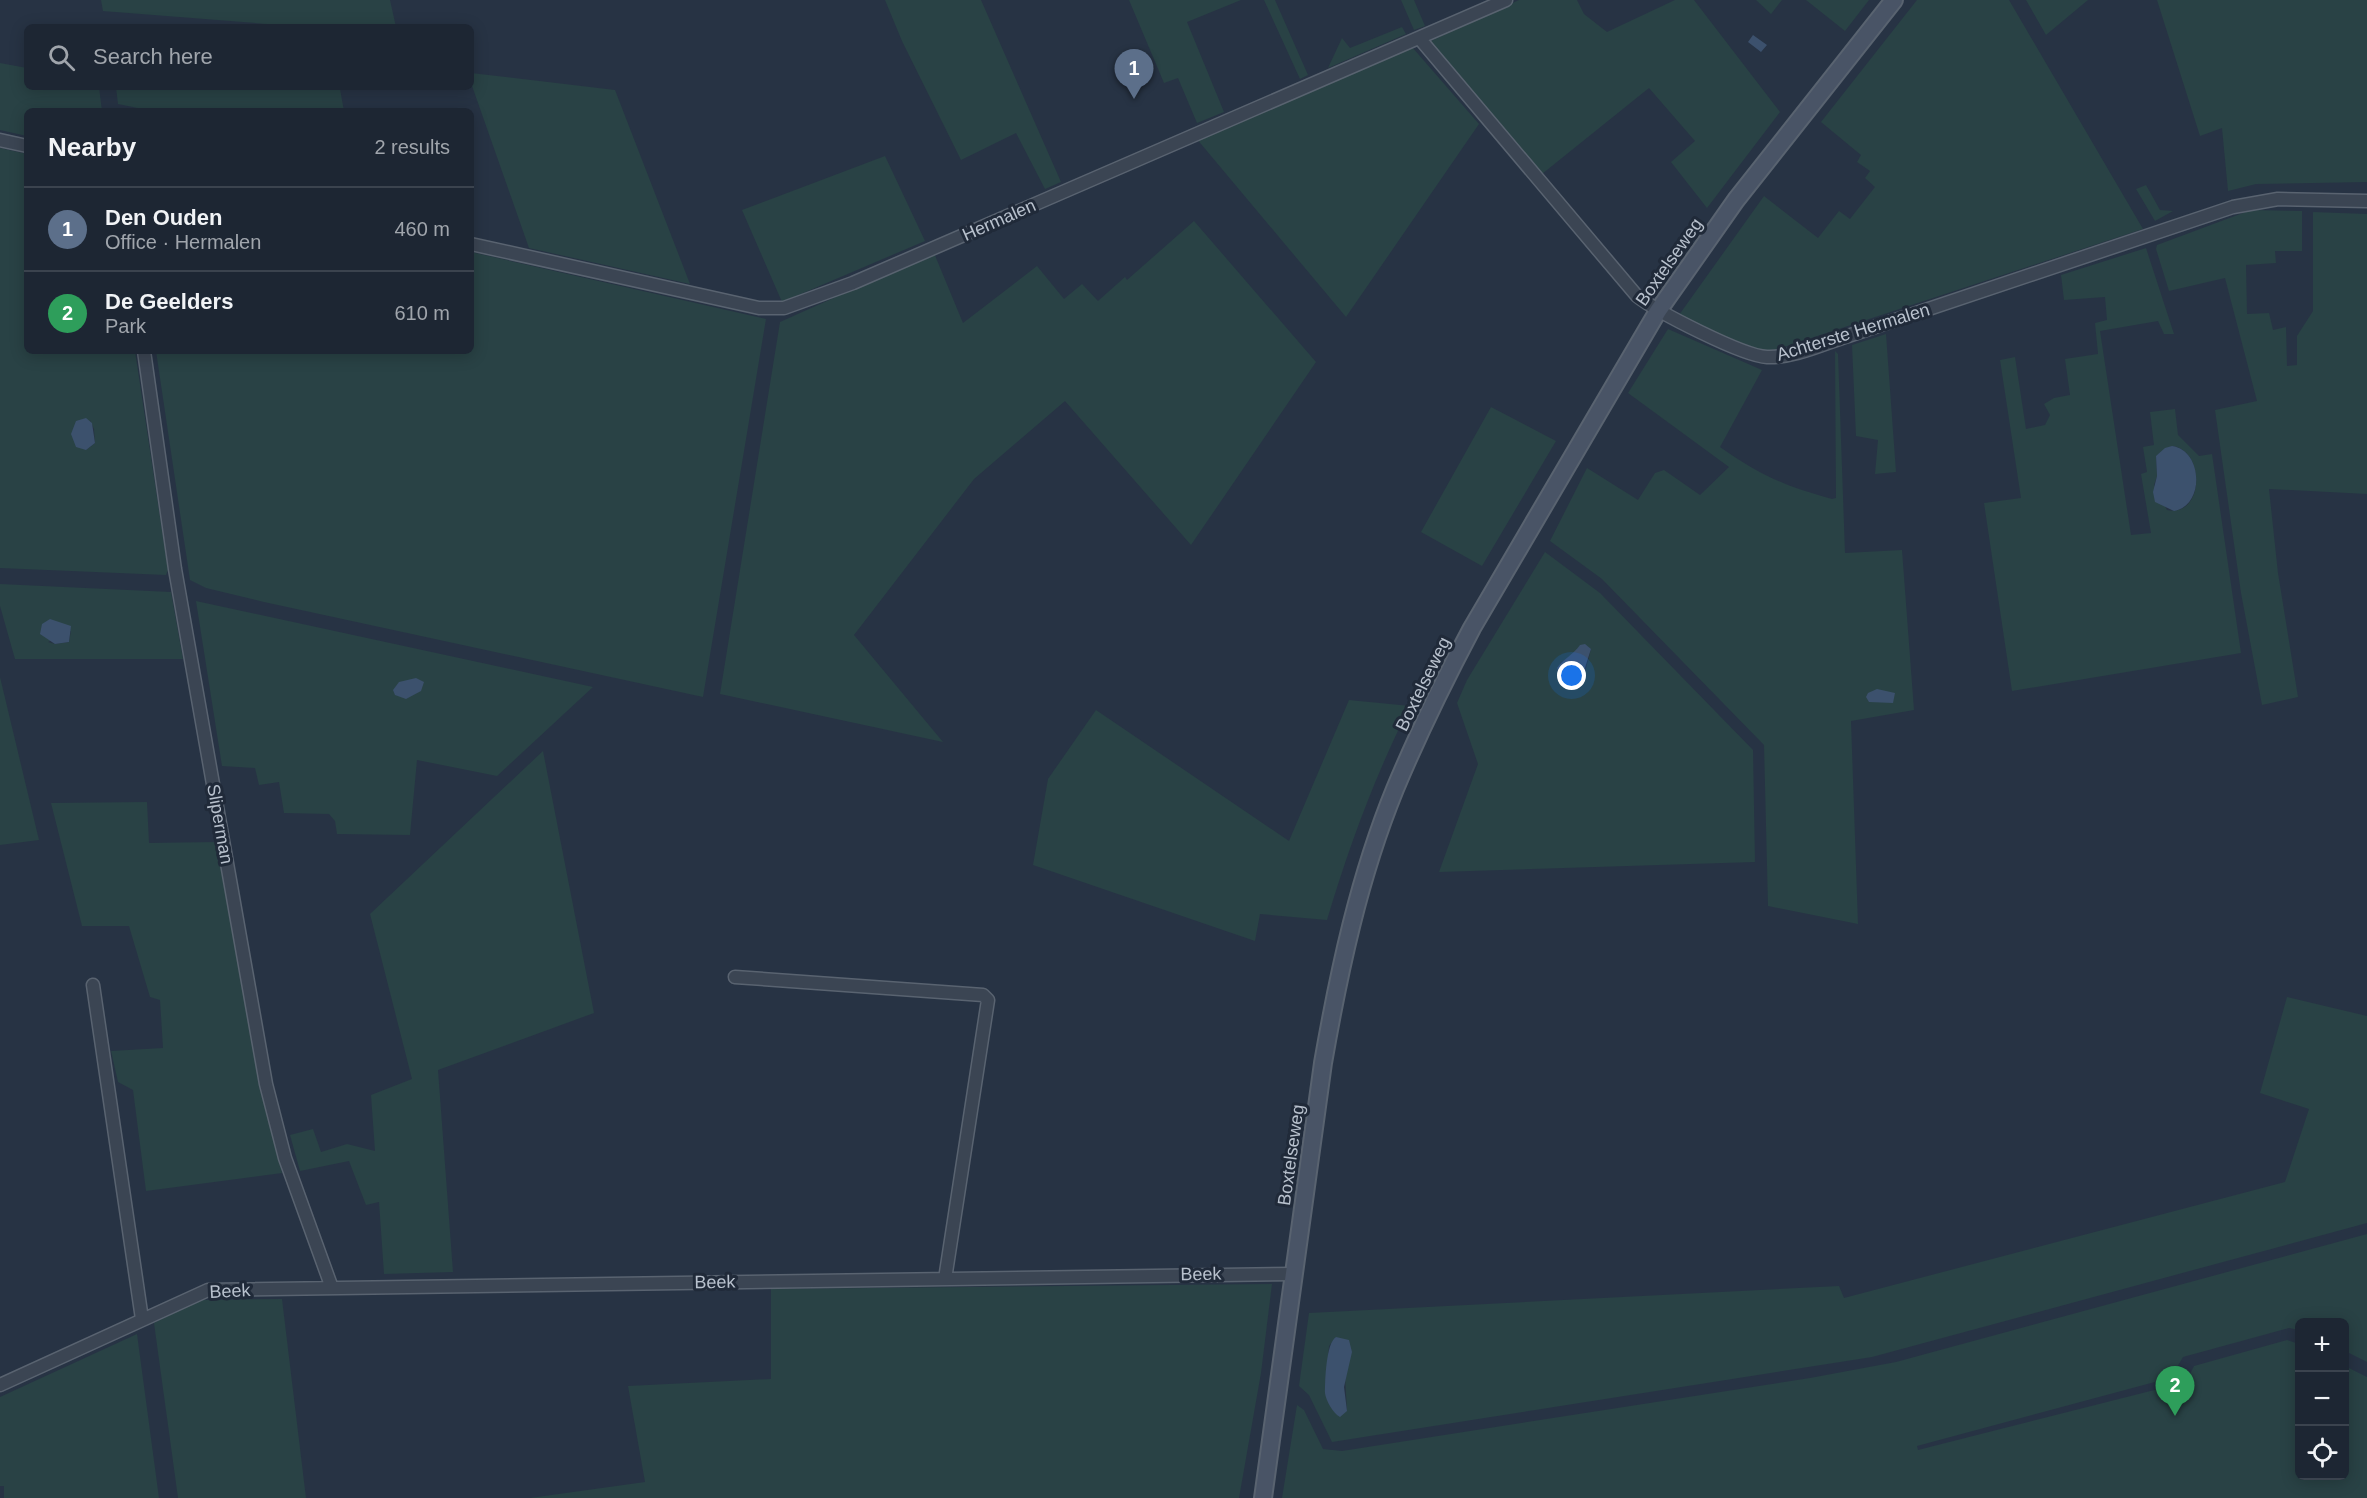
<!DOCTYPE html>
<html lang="en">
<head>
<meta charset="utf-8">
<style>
  body { margin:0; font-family:Helvetica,sans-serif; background:#252e3b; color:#f1f3f6 }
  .controls { position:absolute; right:18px; bottom:18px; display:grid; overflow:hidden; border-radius:9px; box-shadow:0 3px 15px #0003 }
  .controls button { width:54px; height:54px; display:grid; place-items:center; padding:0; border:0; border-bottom:2px solid #3b434e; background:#1d2633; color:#f1f3f6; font:30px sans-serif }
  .you { position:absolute; left:1572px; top:676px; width:21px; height:21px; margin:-15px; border:4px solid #fff; border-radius:50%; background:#1a73e8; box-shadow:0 0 0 9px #1a73e833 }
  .badge { display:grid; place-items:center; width:39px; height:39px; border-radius:50%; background:#90bafa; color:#fff; font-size:20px; font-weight:700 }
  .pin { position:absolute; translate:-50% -50px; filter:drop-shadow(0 2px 3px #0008) }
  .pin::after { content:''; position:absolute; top:32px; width:21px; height:18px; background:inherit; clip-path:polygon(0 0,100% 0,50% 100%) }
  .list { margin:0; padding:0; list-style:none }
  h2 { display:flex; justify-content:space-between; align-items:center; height:78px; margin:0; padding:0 24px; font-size:26px }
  h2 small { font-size:20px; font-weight:400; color:#a0a5ac }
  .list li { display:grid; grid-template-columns:39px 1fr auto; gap:18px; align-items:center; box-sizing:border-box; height:84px; padding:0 24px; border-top:2px solid #3b434e }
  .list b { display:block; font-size:22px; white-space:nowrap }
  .list p { margin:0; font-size:20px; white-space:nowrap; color:#a0a5ac }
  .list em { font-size:20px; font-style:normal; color:#a0a5ac }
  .icon { flex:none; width:33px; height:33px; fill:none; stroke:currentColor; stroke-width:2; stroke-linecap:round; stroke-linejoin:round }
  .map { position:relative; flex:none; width:2367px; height:1498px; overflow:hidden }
  .search { position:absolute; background:#1d2633; box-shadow:0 3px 15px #0003; left:24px; top:24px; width:450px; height:66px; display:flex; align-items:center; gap:15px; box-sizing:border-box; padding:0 21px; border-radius:9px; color:#a0a5ac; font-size:22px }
  .panel { position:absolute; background:#1d2633; box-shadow:0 3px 15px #0003; left:24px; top:108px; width:450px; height:246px; border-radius:9px }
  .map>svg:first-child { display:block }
  .green { fill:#294245; fill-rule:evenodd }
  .water { fill:#3c516d }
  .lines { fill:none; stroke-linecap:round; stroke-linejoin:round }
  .minor-casing { stroke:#596370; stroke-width:15 }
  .secondary-casing { stroke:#596370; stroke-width:20 }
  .minor { stroke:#3b4553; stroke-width:12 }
  .secondary { stroke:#495466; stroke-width:16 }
  .labels { text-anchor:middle; stroke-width:6; stroke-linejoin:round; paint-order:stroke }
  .street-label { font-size:18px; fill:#b8c1cd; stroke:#202a39 }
</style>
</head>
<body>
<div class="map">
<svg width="2367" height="1498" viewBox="0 0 2367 1498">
  <rect width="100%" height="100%" fill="#273344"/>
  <path class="green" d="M 101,0 L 390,0 L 396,27 L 305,27 L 103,11 Z
    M 885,0 L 981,0 L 1061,182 L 1045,189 L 1016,133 L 961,160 L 902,41 Z
    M 1129,0 L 1241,0 L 1187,22 L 1224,112 L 1197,123 L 1178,78 L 1164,83 Z
    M 1264,0 L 1275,0 L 1308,75 L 1300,79 Z
    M 1401,0 L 1414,0 L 1425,26 L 1414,30 Z
    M 1519,0 L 1577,0 L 1584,14 L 1607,32 L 1675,0 L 1694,0 L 1780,112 L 1707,208 L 1671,162 L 1695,141 L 1649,88 L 1542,174 L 1431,41 Z
    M 1756,0 L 1782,0 L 1771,14 Z
    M 1806,0 L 1869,0 L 1845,31 Z
    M 1917,0 L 2009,0 L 2143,229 L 1769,352 L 1745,346 L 1679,315 L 1764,196 L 1818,238 L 1839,211 L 1850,219 L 1875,187 L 1865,178 L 1870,171 L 1857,162 L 1861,155 L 1821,122 Z
    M 2026,0 L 2088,0 L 2046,35 Z
    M 2157,0 L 2367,0 L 2367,182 L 2256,184 L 2228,191 L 2222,128 L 2200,136 Z
    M 1402,27 L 1406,34 L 1328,68 L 1342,38 L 1350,48 Z
    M 1412,47 L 1479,124 L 1346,317 L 1196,138 Z
    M 0,63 L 27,68 L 27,87 L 99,87 L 102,111 L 27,111 L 27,136 L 0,130 Z
    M 471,73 L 615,90 L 690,284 L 529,248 L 471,83 Z
    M 116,87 L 324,87 L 340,89 L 344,111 L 152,111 L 118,104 Z
    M 0,148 L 27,154 L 27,351 L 135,351 L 168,570 L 166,575 L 0,568 ZM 90,420 L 94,429 L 95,443 L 86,450 Z
    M 885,156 L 925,241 L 782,302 L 742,210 Z
    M 2146,185 L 2160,210 L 2173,211 L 2155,221 L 2136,189 Z
    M 2251,210 L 2302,211 L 2302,251 L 2275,251 L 2276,263 L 2246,265 L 2247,314 L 2269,313 L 2273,330 L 2286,327 L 2287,366 L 2297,365 L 2297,336 L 2313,311 L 2313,212 L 2367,214 L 2367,494 L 2269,489 L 2278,573 L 2298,697 L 2262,705 L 2241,593 L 2215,410 L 2257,401 L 2225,278 L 2169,291 L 2156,249 L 2157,245 Z
    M 1194,221 L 1316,362 L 1191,545 L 1065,401 L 974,479 L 854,635 L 943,742 L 720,694 L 780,322 L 934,253 L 963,323 L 1037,266 L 1064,299 L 1082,284 L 1098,301 L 1125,277 L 1127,280 Z
    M 2146,248 L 2174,334 L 2164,334 L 2158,321 L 2100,331 L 2131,535 L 2151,533 L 2141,474 L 2147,472 L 2143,447 L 2154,445 L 2150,412 L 2175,409 L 2178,435 L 2199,456 L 2212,454 L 2241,653 L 2012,691 L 1984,503 L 2021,498 L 2000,360 L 2015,357 L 2026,429 L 2045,425 L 2050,415 L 2044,404 L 2054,398 L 2070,395 L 2065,359 L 2098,354 L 2095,323 L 2107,320 L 2105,297 L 2064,300 L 2061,275 ZM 2172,446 C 2206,450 2204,518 2167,510 L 2154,485 L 2157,476 L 2156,456 Z
    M 471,252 L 766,319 L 703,697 L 264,602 L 206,588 L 190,580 L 156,351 L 471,351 Z
    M 1668,329 L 1762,370 L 1720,447 C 1760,475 1784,486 1832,499 L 1836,498 L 1835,351 L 1838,354 L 1845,553 L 1902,550 L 1914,710 L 1851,721 L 1858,924 L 1768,906 L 1764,745 L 1602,579 L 1550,541 L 1587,468 L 1638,500 L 1655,473 L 1664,470 L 1700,495 L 1729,467 L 1628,393 Z
    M 1886,334 L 1896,472 L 1875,474 L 1878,440 L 1856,436 L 1852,345 Z
    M 1491,407 L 1556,441 L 1482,566 L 1421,532 Z
    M 1545,552 L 1600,593 L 1753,750 L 1755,862 L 1439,872 L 1478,764 L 1457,703 L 1467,680 ZM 1591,649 L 1584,677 L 1572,681 L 1557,670 L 1561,662 Z
    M 0,584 L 171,592 L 183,659 L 15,659 L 0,606 ZM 71,631 L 69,642 L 55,644 L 48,642 Z
    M 196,601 L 593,687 L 497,776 L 417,760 L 410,835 L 337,834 L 335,821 L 329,814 L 284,813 L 279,782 L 259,785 L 255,768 L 222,766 Z
    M 0,677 L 39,840 L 0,845 Z
    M 1349,700 L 1410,706 C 1375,776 1349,846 1327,920 L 1260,914 L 1255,941 L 1033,865 L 1048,779 L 1096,710 L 1289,841 Z
    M 543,751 L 594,1013 L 438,1070 L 453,1272 L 384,1274 L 379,1202 L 366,1205 L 349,1161 L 300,1171 L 290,1135 L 313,1129 L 321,1152 L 347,1144 L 375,1151 L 371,1095 L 412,1079 L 370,914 Z
    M 147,802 L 149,843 L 216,842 L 255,1057 L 282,1173 L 146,1191 L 133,1090 L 118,1082 L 111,1051 L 163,1048 L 160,1000 L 150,997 L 129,926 L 82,926 L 51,803 Z
    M 2287,997 L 2367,1016 L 2367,1223 L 1872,1357 L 1332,1442 L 1309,1395 L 1299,1386 L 1309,1313 L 1839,1286 L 1844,1298 L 2285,1182 L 2309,1109 L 2260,1093 ZM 1336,1337 L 1345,1376 L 1347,1411 L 1325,1392 L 1329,1346 Z
    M 2367,1234 L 2367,1362 L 2345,1351 L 2344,1322 L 2300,1322 L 2299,1330 L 2289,1328 L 2183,1357 L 2173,1374 L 2166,1379 L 1917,1446 L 1918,1450 L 2186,1382 L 2194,1366 L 2287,1340 L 2299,1344 L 2300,1476 L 2344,1476 L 2345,1366 L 2367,1377 L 2367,1498 L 1282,1498 L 1297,1405 L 1304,1410 L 1323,1449 L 1342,1451 L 1810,1378 L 1896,1362 Z
    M 1272,1284 L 1261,1373 L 1239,1498 L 530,1498 L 645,1482 L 628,1386 L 771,1379 L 771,1289 Z
    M 282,1299 L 306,1498 L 178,1498 L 154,1323 L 200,1300 Z
    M 137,1334 L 159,1498 L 4,1498 L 4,1486 L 0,1486 L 0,1397 Z"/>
  <path class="water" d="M 1753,35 L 1767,45 L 1761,52 L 1748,42 Z
    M 86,418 L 92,423 L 95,443 L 86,450 L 76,447 L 71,434 L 76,421 Z
    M 2172,446 C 2203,450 2205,506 2174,511 L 2155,502 L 2153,492 L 2157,476 L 2156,456 L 2165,448 Z
    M 50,619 L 71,626 L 69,642 L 55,644 L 40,634 L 42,624 Z
    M 1585,644 L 1591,649 L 1580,683 C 1571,681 1560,677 1557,668 C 1563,659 1573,655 1580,645 Z
    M 416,678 L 424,682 L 421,691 L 406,699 L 395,695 L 393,690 L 399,682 Z
    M 1877,689 L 1895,693 L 1893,703 L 1869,702 L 1866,697 L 1868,693 Z
    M 1336,1337 L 1349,1340 L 1352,1352 L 1344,1387 L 1347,1411 L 1340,1417 C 1333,1413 1326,1401 1325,1393 C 1325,1381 1326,1343 1336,1337 Z"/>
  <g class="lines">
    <g class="minor-casing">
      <path id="minor" d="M 1420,39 L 1637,296 C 1657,312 1743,356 1767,357 C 1794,358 1823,344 1848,336 L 2233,207 L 2278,199 L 2367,201
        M 0,140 L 27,146
        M 471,244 L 759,308 L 784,308 L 853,283 L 1506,0
        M 144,351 L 175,569 L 266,1084 L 285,1158 L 332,1288
        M 735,977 L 983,995 L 988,1000 L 945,1279
        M 93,985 L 142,1319
        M 0,1385 L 208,1290 L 1294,1274"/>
    </g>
    <g class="secondary-casing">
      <path id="secondary" d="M 1263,1498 L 1323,1063 C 1339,971 1359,877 1395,789 C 1418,734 1444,681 1472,628 L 1658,311 L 1736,200 L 1894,0"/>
    </g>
    <use href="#minor" class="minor"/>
    <use href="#secondary" class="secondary"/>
  </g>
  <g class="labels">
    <g class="street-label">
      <text transform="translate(999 220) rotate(-24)" y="6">Hermalen</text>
      <text transform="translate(1669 262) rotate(-55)" y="6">Boxtelseweg</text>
      <text transform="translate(1853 332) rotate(-17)" y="6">Achterste Hermalen</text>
      <text transform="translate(1423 684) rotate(-64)" y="6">Boxtelseweg</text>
      <text transform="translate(220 824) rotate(80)" y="6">Sliperman</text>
      <text transform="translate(1291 1155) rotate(-82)" y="6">Boxtelseweg</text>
      <text transform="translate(1201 1274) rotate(-1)" y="6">Beek</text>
      <text transform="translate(715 1282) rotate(-1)" y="6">Beek</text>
      <text transform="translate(230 1291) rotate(-3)" y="6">Beek</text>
    </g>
  </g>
</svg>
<div class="controls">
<button>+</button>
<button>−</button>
<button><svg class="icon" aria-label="locate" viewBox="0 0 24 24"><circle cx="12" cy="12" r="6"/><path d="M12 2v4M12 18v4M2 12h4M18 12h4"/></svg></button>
</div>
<div class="you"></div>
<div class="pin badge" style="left:1134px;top:99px;background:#5c6f8a">1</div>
<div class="pin badge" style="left:2175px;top:1416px;background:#2e9e5b">2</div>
<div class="search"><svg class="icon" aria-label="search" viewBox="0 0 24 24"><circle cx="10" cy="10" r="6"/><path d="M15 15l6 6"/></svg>Search here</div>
<section class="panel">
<h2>Nearby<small>2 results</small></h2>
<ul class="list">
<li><span class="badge" style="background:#5c6f8a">1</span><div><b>Den Ouden</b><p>Office · Hermalen</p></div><em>460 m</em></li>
<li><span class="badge" style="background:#2e9e5b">2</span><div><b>De Geelders</b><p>Park</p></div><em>610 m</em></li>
</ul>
</section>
</div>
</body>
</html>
